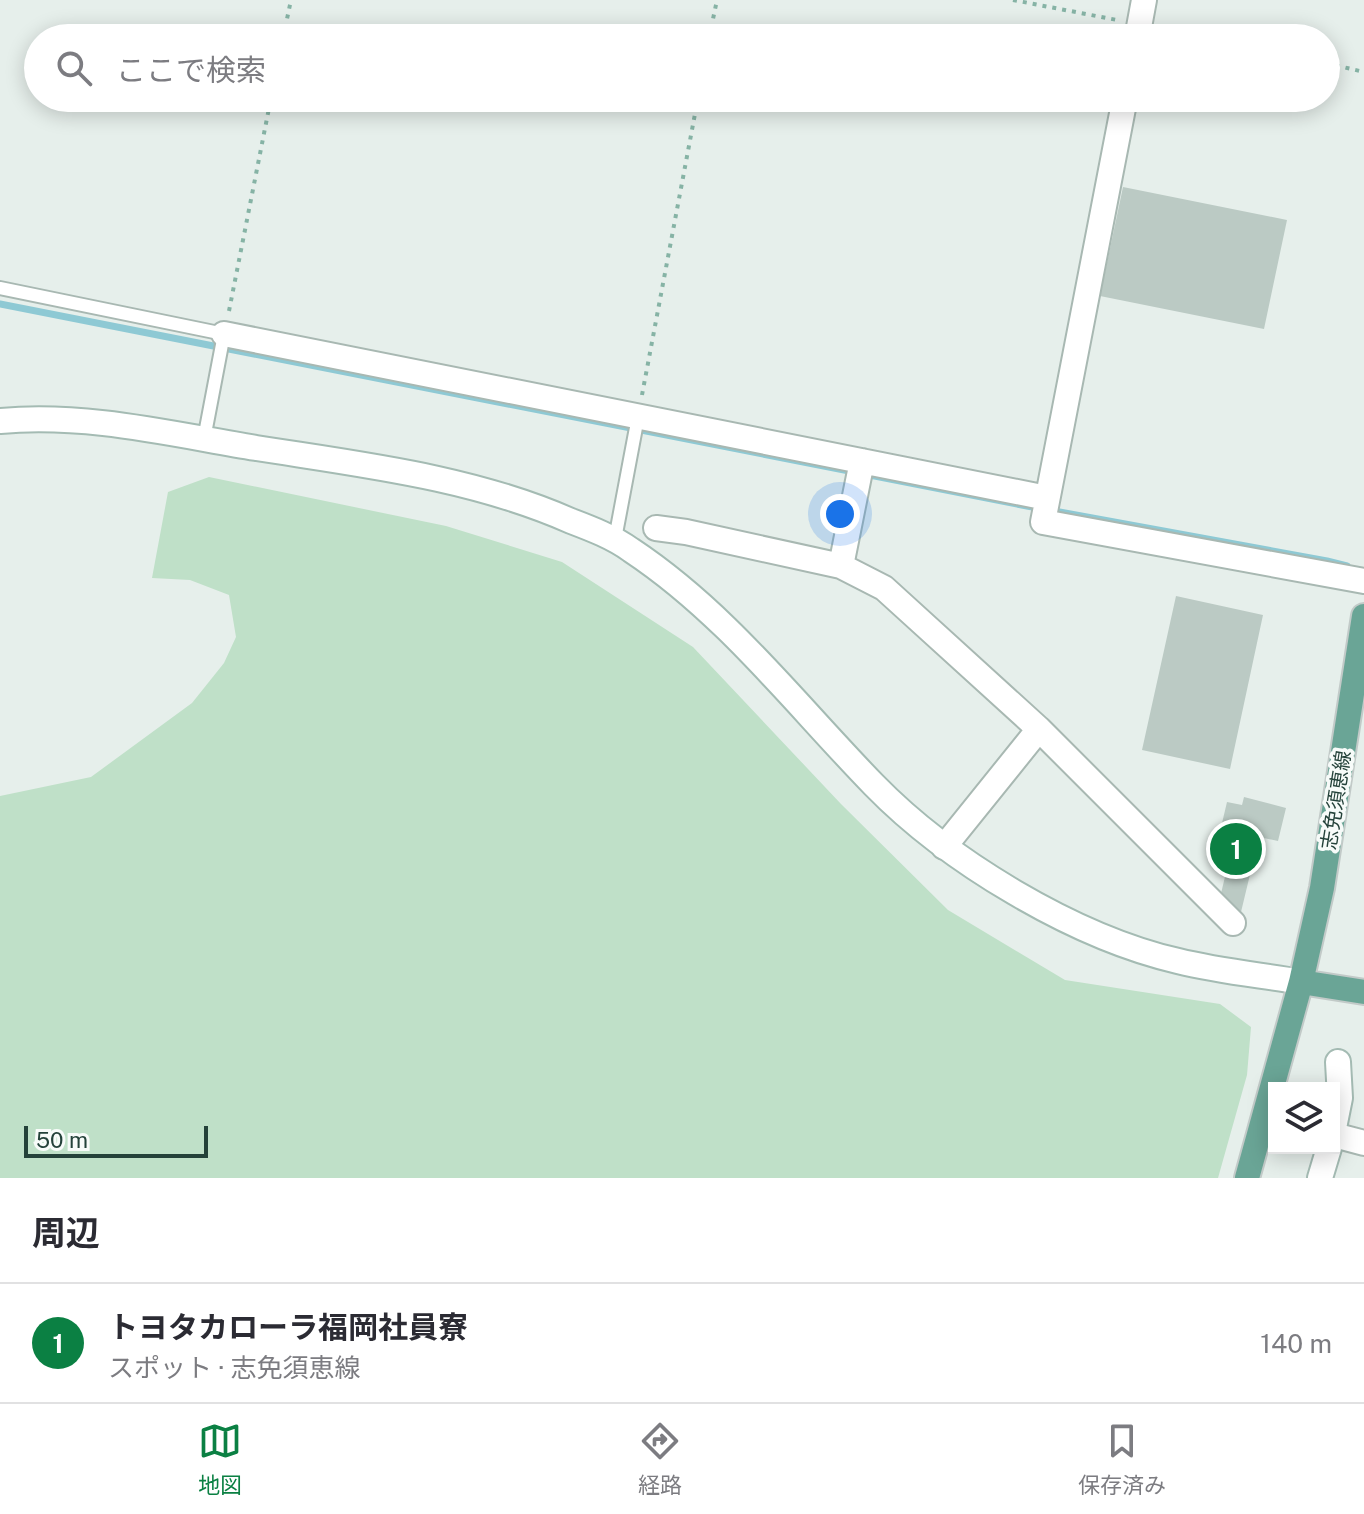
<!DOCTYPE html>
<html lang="ja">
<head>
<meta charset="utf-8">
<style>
  body { margin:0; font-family:"Public Sans","Noto Sans JP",sans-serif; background:#f7f7f7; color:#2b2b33 }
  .controls { position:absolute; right:24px; bottom:24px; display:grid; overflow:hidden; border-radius:0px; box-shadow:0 4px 20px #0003 }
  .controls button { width:72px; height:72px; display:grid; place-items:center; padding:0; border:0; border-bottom:2px solid #e1e1e2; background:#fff; color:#2b2b33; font:40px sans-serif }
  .scale { position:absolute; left:24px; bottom:20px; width:184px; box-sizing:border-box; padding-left:8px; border:4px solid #24423a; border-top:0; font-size:22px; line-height:28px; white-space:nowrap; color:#24423a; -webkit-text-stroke:6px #f7fbf9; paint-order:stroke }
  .you { position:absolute; left:840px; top:514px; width:28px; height:28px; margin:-20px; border:6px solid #fff; border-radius:50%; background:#1a73e8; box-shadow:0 0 0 12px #1a73e833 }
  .badge { display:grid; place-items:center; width:52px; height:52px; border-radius:50%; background:#0b8043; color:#fff; font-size:26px; font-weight:700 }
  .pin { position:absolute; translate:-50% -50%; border:4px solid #fff; box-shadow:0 2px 8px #0006 }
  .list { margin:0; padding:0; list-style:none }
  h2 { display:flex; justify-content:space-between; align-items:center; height:104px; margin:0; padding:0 32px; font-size:34px }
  h2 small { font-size:26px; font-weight:400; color:#7c7c81 }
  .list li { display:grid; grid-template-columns:52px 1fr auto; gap:24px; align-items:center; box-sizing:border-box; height:120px; padding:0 32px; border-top:2px solid #e1e1e2 }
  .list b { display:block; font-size:30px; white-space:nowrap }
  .list p { margin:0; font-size:26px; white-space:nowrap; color:#7c7c81 }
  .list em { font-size:26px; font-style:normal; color:#7c7c81 }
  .icon { flex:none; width:44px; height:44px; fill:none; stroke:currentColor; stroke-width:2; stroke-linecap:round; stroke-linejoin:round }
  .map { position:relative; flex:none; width:1364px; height:1178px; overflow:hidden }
  .search { position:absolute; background:#fff; box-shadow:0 4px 20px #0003; left:24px; right:24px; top:24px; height:88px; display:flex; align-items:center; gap:20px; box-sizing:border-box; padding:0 28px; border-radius:44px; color:#7c7c81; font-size:30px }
  .sheet { height:224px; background:#fff }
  nav { display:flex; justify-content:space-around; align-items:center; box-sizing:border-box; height:112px; border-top:2px solid #e1e1e2; background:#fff; font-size:22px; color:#7c7c81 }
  nav a { display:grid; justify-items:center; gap:4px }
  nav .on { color:#0b8043 }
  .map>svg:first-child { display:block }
  .green { fill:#bfe0c8 }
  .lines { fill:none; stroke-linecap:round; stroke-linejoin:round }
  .stream { stroke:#8ec9d4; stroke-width:7 }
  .building { fill:#bbcac4 }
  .lane-casing { stroke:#a8b8b2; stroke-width:16 }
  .street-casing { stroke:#a8b8b2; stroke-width:28 }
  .secondary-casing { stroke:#a4bbb3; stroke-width:28 }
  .primary-casing { stroke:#c2cac8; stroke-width:28 }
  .path { stroke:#86b3a5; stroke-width:4; stroke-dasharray:4 6; stroke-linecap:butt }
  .lane { stroke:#fff; stroke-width:12 }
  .street { stroke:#fff; stroke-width:24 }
  .secondary { stroke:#fff; stroke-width:24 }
  .primary { stroke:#6aa596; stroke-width:24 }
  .labels { text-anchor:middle; stroke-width:7; stroke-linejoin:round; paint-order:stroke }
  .street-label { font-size:20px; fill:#24423a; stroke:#f7fbf9 }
</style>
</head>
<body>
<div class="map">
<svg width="1364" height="1178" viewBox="0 0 1364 1178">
  <rect width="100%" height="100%" fill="#e6efeb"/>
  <path class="green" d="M 209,477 L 446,526 L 562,562 L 693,647 L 841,804 L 948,910 L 1065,980 L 1220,1004 L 1251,1027 L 1247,1075 L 1218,1178 L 0,1178 L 0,796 L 91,777 L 192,703 L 224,663 L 236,637 L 229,595 L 190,580 L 152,578 L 168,492 Z"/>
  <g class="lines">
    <path class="stream" d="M 0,304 L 1027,506 L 1327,561 L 1347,566"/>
  </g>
  <path class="building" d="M 1123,187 L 1287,220 L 1264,329 L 1100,296 Z
    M 1176,596 L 1263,615 L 1230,769 L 1142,750 Z
    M 1244,797 L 1286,808 L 1278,841 L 1259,837 L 1241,912 L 1218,906 L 1229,860 L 1214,857 L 1227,802 L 1242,805 Z"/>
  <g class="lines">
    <g class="lane-casing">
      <path id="lane" d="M 0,288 L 224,334 L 204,439
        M 615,539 L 638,417"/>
    </g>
    <g class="street-casing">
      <path id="street" d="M 1137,38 L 1144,0
        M 1125,98 L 1043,522 L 1364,581
        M 224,334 L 1047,498
        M 656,528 L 686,532 L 841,566 L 884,588 L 1039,729 L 1233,923
        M 841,566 L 862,461
        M 944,847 L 1039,729
        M 1334,1135 L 1364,1143"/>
    </g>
    <g class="secondary-casing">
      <path id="secondary" d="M 0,421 C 86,413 171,434 256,448 C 363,465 471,477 571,521 C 592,529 613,537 631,550 C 726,613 795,704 874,785 C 948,861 1074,937 1178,961 C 1218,971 1260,975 1301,982
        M 1334,1128 L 1340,1098 L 1338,1062
        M 1320,1178 L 1329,1148"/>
    </g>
    <g class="primary-casing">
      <path id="primary" d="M 1301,982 L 1364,992
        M 1247,1178 L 1301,982 L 1322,888 L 1364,616"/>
    </g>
    <path class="path" d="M 1013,0 L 1117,20
      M 1161,29 L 1208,38
      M 283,38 L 291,0
      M 709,38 L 717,0
      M 1326,63 L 1364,72
      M 229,311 L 271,98
      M 642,395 L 698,98"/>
    <use href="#lane" class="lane"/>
    <use href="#street" class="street"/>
    <use href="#secondary" class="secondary"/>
    <use href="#primary" class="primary"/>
  </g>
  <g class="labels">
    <g class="street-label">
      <text transform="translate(1336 800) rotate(-81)" y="7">志免須恵線</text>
    </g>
  </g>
</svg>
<div class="controls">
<button><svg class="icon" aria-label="layers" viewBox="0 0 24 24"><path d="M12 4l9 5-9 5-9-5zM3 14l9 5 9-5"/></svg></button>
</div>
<div class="scale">50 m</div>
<div class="you"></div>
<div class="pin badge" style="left:1236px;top:849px">1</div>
<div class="search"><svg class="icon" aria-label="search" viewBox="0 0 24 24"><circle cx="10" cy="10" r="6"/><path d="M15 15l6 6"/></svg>ここで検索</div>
</div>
<section class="sheet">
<h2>周辺<small></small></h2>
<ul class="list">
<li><span class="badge">1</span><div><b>トヨタカローラ福岡社員寮</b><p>スポット · 志免須恵線</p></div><em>140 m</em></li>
</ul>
</section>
<nav>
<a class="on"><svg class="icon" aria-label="map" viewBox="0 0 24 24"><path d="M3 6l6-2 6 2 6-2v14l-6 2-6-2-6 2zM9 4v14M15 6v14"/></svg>地図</a>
<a><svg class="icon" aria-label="directions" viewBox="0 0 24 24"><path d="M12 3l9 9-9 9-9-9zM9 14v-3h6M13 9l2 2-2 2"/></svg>経路</a>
<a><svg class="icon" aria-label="saved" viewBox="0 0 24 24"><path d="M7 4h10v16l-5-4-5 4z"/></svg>保存済み</a>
</nav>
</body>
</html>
